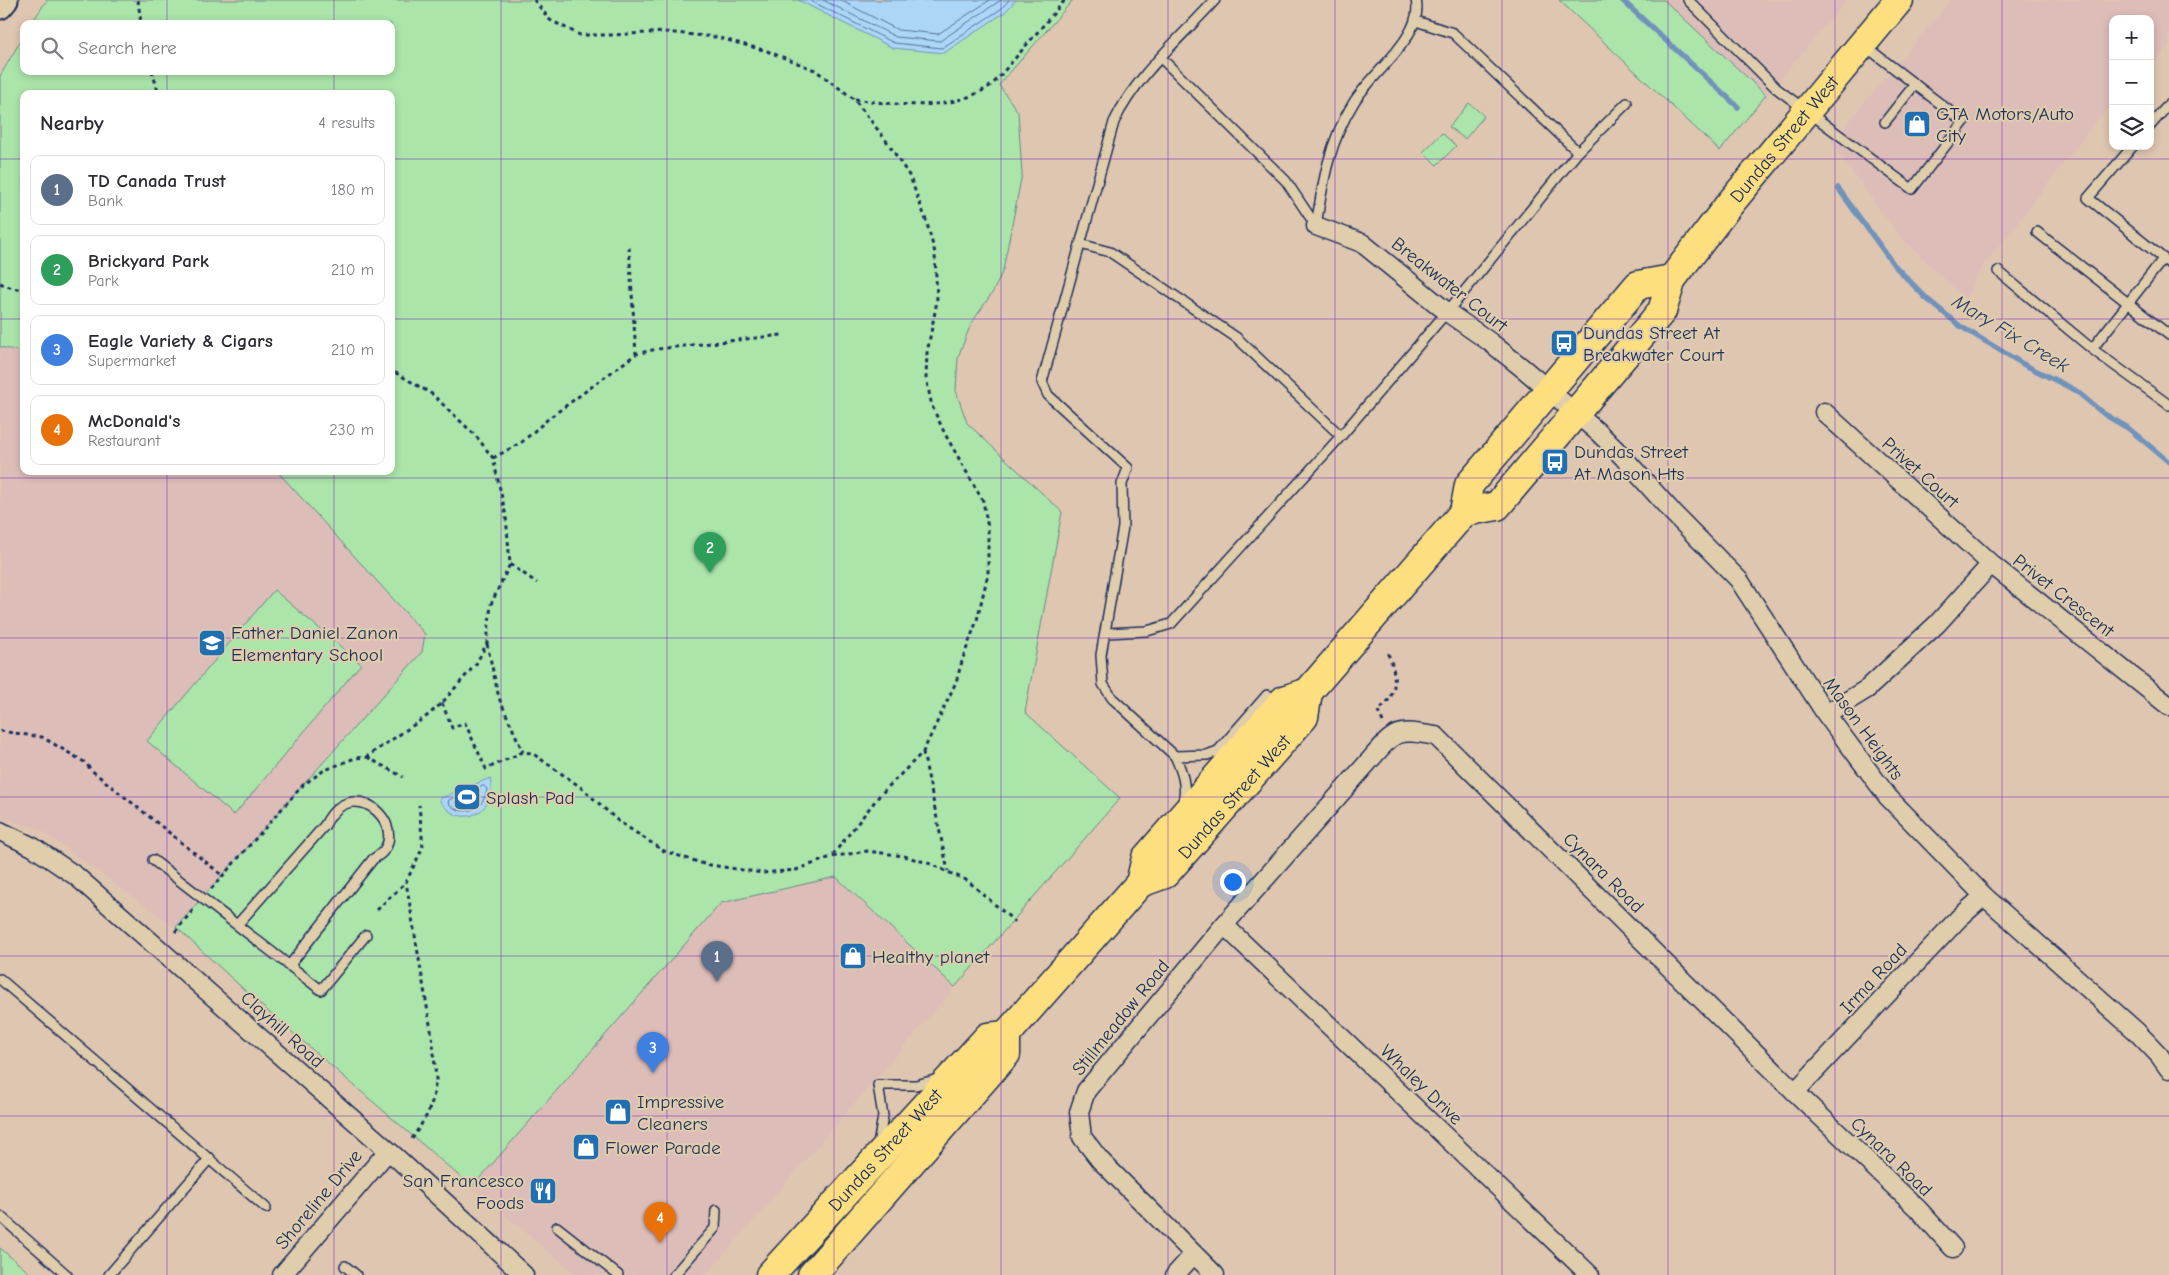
<!DOCTYPE html>
<html lang="en">
<head>
<meta charset="utf-8">
<style>
  body { margin:0; font-family:"Comic Neue",sans-serif; background:#f7f7f7; color:#2b2b33 }
  .controls { position:absolute; right:15px; top:15px; display:grid; overflow:hidden; border-radius:10px; box-shadow:0 2px 8px #0003 }
  .controls button { width:45px; height:45px; display:grid; place-items:center; padding:0; border:0; border-bottom:1px solid #e1e1e2; background:#fff; color:#2b2b33; font:25px sans-serif }
  .you { position:absolute; left:1232px; top:881px; width:18px; height:18px; margin:-12px; border:4px solid #fff; border-radius:50%; background:#1a73e8; box-shadow:0 0 0 8px #1a73e833 }
  .badge { display:grid; place-items:center; width:32px; height:32px; border-radius:50%; background:#1f6fb2; color:#fff; font-size:16px; font-weight:700 }
  .pin { position:absolute; translate:-50% -41px; filter:drop-shadow(0 1px 2px #0008) }
  .pin::after { content:''; position:absolute; top:26px; width:18px; height:15px; background:inherit; clip-path:polygon(0 0,100% 0,50% 100%) }
  .list { margin:0; padding:0; list-style:none }
  h2 { display:flex; justify-content:space-between; align-items:center; height:65px; margin:0; padding:0 20px; font-size:21px }
  h2 small { font-size:16px; font-weight:400; color:#7c7c81 }
  .list li { display:grid; grid-template-columns:32px 1fr auto; gap:15px; align-items:center; box-sizing:border-box; height:70px; margin:0 10px 10px; padding:0 10px; border:1px solid #e1e1e2; border-radius:10px }
  .list b { display:block; font-size:19px; white-space:nowrap }
  .list p { margin:0; font-size:16px; white-space:nowrap; color:#7c7c81 }
  .list em { font-size:16px; font-style:normal; color:#7c7c81 }
  .icon { flex:none; width:28px; height:28px; fill:none; stroke:currentColor; stroke-width:2; stroke-linecap:round; stroke-linejoin:round }
  .map { position:relative; flex:none; width:2169px; height:1275px; overflow:hidden }
  .search { position:absolute; background:#fff; box-shadow:0 2px 8px #0003; left:20px; top:20px; width:375px; height:55px; display:flex; align-items:center; gap:12px; box-sizing:border-box; padding:0 18px; border-radius:10px; color:#7c7c81; font-size:19px }
  .panel { position:absolute; background:#fff; box-shadow:0 2px 8px #0003; left:20px; top:90px; width:375px; height:385px; border-radius:10px }
  .map>svg:first-child { display:block }
  .built { fill:#ddbdb8 }
  .green { fill:#abe5aa; stroke:#638a84 }
  .water { fill:#abd6f7; stroke:#7193ba }
  .lines { fill:none; stroke-linecap:round; stroke-linejoin:round }
  .shore { stroke:#55729b; stroke-width:1 }
  .stream { stroke:#7193ba; stroke-width:5.5 }
  .lane-casing { stroke:#1b2f5e; stroke-width:12 }
  .street-casing { stroke:#1b2f5e; stroke-width:21 }
  .secondary-casing { stroke:#1b2f5e; stroke-width:29 }
  .primary-casing { stroke:#1b2f5e; stroke-width:31 }
  .path { stroke:#1b2f5e; stroke-width:3; stroke-dasharray:4 4; stroke-linecap:butt }
  .lane { stroke:#e0cdab; stroke-width:9 }
  .street { stroke:#e0cdab; stroke-width:18 }
  .secondary { stroke:#e0cdab; stroke-width:25 }
  .primary { stroke:#fedf80; stroke-width:28 }
  .grid { fill:none; stroke:#7b2cbf; stroke-width:1; stroke-opacity:0.55 }
  .labels { text-anchor:middle; stroke-width:4; stroke-linejoin:round; paint-order:stroke }
  .poi-label { font-size:19px; fill:#1b2f5e; stroke:#e0cdab; text-anchor:start }
  .street-label { font-size:19px; fill:#1b2f5e; stroke:#e0cdab }
  .water-label { font-size:20px; font-style:italic; fill:#29406d; stroke:#e0cdab }
</style>
</head>
<body>
<div class="map">
<svg width="2169" height="1275" viewBox="0 0 2169 1275">
  <rect width="100%" height="100%" fill="#dfc6b1"/>
  <filter id="ink" filterUnits="userSpaceOnUse"><feTurbulence type="fractalNoise" baseFrequency=".02" numOctaves="2"/><feDisplacementMap in="SourceGraphic" scale="10" xChannelSelector="R" yChannelSelector="G"/><feConvolveMatrix kernelMatrix="1 2 1 2 8 2 1 2 1" color-interpolation-filters="sRGB"/></filter>
  <g filter="url(#ink)">
    <path class="built" d="M 1664,0 L 1847,0 L 1766,95 Z
      M 1951,0 L 2169,0 L 2169,47 L 2150,66 L 2150,19 L 2113,19 L 2113,104 L 2097,120 L 1981,269 L 1965,299 L 1899,235 L 1831,143 Z
      M 0,347 L 24,352 L 24,471 L 277,471 L 425,634 L 422,652 L 186,935 L 38,828 L 0,818 Z
      M 836,877 L 955,987 L 706,1275 L 577,1275 L 472,1187 L 721,903 Z"/>
    <path class="green" d="M 47,0 L 1073,0 L 999,85 L 1018,112 L 1022,174 L 1003,270 L 994,290 L 971,324 L 958,357 L 956,391 L 967,423 L 1062,512 L 1025,712 L 1120,798 L 955,987 L 836,877 L 721,903 L 472,1187 L 263,1007 L 176,927 L 422,652 L 425,634 L 277,471 L 391,471 L 391,94 L 24,94 L 24,352 L 0,347 L 0,76 L 24,35 L 24,71 L 391,71 L 391,24 L 31,24 Z
      M 1559,0 L 1664,0 L 1766,95 L 1720,151 Z
      M 1469,103 L 1484,116 L 1465,139 L 1449,127 Z
      M 1442,133 L 1456,146 L 1437,165 L 1423,152 Z
      M 274,590 L 361,664 L 234,815 L 147,741 Z
      M 0,1248 L 32,1275 L 0,1275 Z"/>
    <path class="water" d="M 798,0 L 1016,0 L 1005,12 L 944,53 L 893,48 Z
      M 490,778 C 498,815 457,831 439,799 Z"/>
    <g class="lines">
      <path class="shore" d="M 809,0 L 894,43 L 942,48 L 1001,9 L 1009,0
        M 823,0 L 896,37 L 940,41 L 1001,0
        M 840,0 L 898,30 L 938,34 L 990,0
        M 484,786 L 487,789 C 485,809 462,819 448,803 L 449,800 Z"/>
      <path class="stream" d="M 1622,0 L 1738,107
        M 1838,188 L 1894,265 L 1926,298 L 1960,326 L 2023,364 L 2075,390 L 2104,414 L 2128,428 L 2169,462"/>
      <g class="lane-casing">
        <path id="lane" d="M 1688,0 L 1776,88 L 1912,189 L 1964,122 L 1865,46
          M 1416,21 L 1453,33 L 1578,152
          M 1161,58 L 1286,181 L 1316,226
          M 1885,122 L 1915,84
          M 2150,126 L 2169,104
          M 2133,146 L 2088,198 L 2169,263
          M 1316,226 C 1323,181 1329,142 1354,102 C 1371,74 1425,35 1416,0
          M 2037,232 L 2169,335
          M 1080,244 L 1110,252 L 1237,338 L 1341,436
          M 1998,271 L 2092,349 L 2169,405
          M 2092,349 L 2163,259
          M 1106,633 L 1147,631 L 1171,624 L 1341,436 L 1463,293 L 1578,152 L 1627,103
          M 1175,756 L 1207,755 L 1218,751 L 1267,695 L 1280,699
          M 1182,805 C 1188,788 1182,771 1175,756 L 1112,698 L 1103,684 L 1101,655 L 1123,527 L 1122,484 L 1128,468 L 1048,395 L 1042,382 L 1114,122 C 1137,74 1180,39 1215,0
          M 153,860 L 321,990 L 366,935
          M 237,925 L 325,825 C 355,766 418,836 373,859 L 289,966
          M 0,979 L 266,1208
          M 878,1145 L 883,1116 L 878,1085 L 916,1085 L 938,1079
          M 0,1216 L 67,1275
          M 557,1227 L 618,1275
          M 345,1266 L 356,1275
          M 109,1275 L 210,1158
          M 674,1275 L 715,1228 L 716,1210"/>
      </g>
      <g class="street-casing">
        <path id="street" d="M 1316,226 L 1362,243 L 1447,312 L 1490,342 L 1525,370 L 1599,433 L 1623,457 L 1673,513 L 1739,580 L 1826,714 L 1888,797 L 1984,896 L 2136,1031 L 2159,1055 L 2169,1069
          M 1824,412 L 1991,564 L 2169,706
          M 1826,714 L 1867,689 L 1937,624 L 1991,564
          M 0,831 L 33,847 L 76,876 L 399,1160 L 524,1275
          M 1224,925 L 1590,1275
          M 1795,1092 L 1959,918 L 1984,896
          M 282,1275 L 388,1151
          M 1175,1275 L 1194,1254
          M 1215,1275 L 1100,1160 L 1082,1137 L 1079,1112 L 1086,1091 L 1224,925 L 1370,760 C 1396,730 1396,729 1436,736 L 1795,1092 L 1918,1209 L 1953,1248"/>
      </g>
      <g class="secondary-casing">
        <path id="secondary" d="M 0,6 L 5,0"/>
      </g>
      <g class="primary-casing">
        <g id="primary">
          <path id="s1" d="M 1464,512 L 1497,506 L 1662,311 L 1672,279 L 1728,206 L 1899,0"/>
          <path d="M 1140,883 L 1146,858 L 1284,700 L 1308,692 L 1464,512 L 1469,485 L 1638,285 L 1672,279"/>
          <path id="s2" d="M 770,1275 L 988,1037 L 1006,1035"/>
          <path id="s3" d="M 812,1275 L 1006,1054 L 1006,1035 L 1140,883 L 1165,874 L 1304,717 L 1308,692"/>
        </g>
      </g>
      <path class="path" d="M 138,0 L 141,24
        M 534,0 L 550,20 L 580,35 L 613,35 L 664,32 L 716,37 L 767,51 L 815,70 L 854,99 L 888,143 L 910,177 L 926,220 L 935,253 L 937,301 L 927,353 L 926,378 L 932,406 L 945,434 L 983,501 L 988,528 L 988,574 L 977,620 L 963,658 L 956,682 L 923,752 L 879,796 L 831,857
        M 152,71 L 159,94
        M 855,99 C 900,106 954,112 993,84 L 1065,0
        M 629,247 L 636,354
        M 0,283 L 12,288 L 24,290
        M 493,458 L 522,442 L 548,419 L 636,354 L 657,349 L 782,335
        M 510,564 L 537,583
        M 487,644 L 499,698 L 523,752
        M 442,703 L 452,728 L 465,723 L 486,769 L 523,752 L 532,753 L 582,788 L 618,821 L 664,851 L 704,864 L 762,873 L 796,870 L 831,857 L 867,851 L 904,856 L 928,863 L 968,881 L 1015,922
        M 1383,722 L 1378,711 C 1382,707 1387,703 1390,698 C 1398,685 1394,663 1386,651
        M 0,731 L 42,737 L 86,763 L 91,770 L 222,875
        M 923,752 L 948,871
        M 367,757 L 403,777
        M 211,889 L 303,785 L 323,771 L 355,758 L 366,757 L 427,716 L 442,703 L 476,664 L 487,643 L 491,604 L 510,564 L 506,516 L 493,458 L 476,436 L 432,394 L 391,370
        M 377,910 L 406,882
        M 175,932 L 194,909
        M 412,1139 L 427,1115 L 433,1099 L 436,1079 L 433,1042 L 406,882 L 423,847 L 419,805"/>
      <use href="#lane" class="lane"/>
      <use href="#street" class="street"/>
      <use href="#secondary" class="secondary"/>
      <use href="#primary" class="primary"/>
    </g>
  </g>
  <path class="grid" d="M 167,0 L 167,24M 334,0 L 334,24M 501,0 L 501,1275M 667,0 L 667,1275M 834,0 L 834,1275M 1001,0 L 1001,1275M 1168,0 L 1168,1275M 1335,0 L 1335,1275M 1502,0 L 1502,1275M 1668,0 L 1668,1275M 1835,0 L 1835,1275M 2002,0 L 2002,1275M 167,71 L 167,94M 334,71 L 334,94M 0,159 L 24,159M 391,159 L 2169,159M 0,319 L 24,319M 391,319 L 2169,319M 167,471 L 167,1275M 334,471 L 334,1275M 0,478 L 2169,478M 0,638 L 2169,638M 0,797 L 2169,797M 0,956 L 2169,956M 0,1116 L 2169,1116"/>
  <defs>
    <g id="shop-square" transform="scale(1.4375)"><rect x="-9" y="-9" width="18" height="18" rx="4" fill="#1f6fb2" stroke="#e0cdab"/><path d="M-5-2.5h2.3a2.7 3.5 0 0 1 5.4 0H5L5.5 6h-11ZM-1.5-2.5h3a1.5 2.3 0 0 0-3 0Z" fill="#fff"/></g>
    <g id="bus-square" transform="scale(1.4375)"><rect x="-9" y="-9" width="18" height="18" rx="4" fill="#1f6fb2" stroke="#e0cdab"/><path d="M-5-6H5V4H4V6H2V4H-2V6H-4V4H-5ZM-3.5-4V0h7V-4ZM-3.5 1.2v1.5H-2V1.2ZM2 1.2v1.5H3.5V1.2Z" fill="#fff"/></g>
    <g id="school-square" transform="scale(1.4375)"><rect x="-9" y="-9" width="18" height="18" rx="4" fill="#1f6fb2" stroke="#e0cdab"/><path d="M0-5L7-2L0 1L-7-2ZM-4 1L0 2.5L4 1V4Q0 6-4 4Z" fill="#fff"/></g>
    <g id="stadium-square" transform="scale(1.4375)"><rect x="-9" y="-9" width="18" height="18" rx="4" fill="#1f6fb2" stroke="#e0cdab"/><path d="M0-5a6.5 5 0 1 0 0 10a6.5 5 0 1 0 0-10ZM-3.5-1.8h7v3.6h-7Z" fill="#fff"/></g>
    <g id="restaurant-square" transform="scale(1.4375)"><rect x="-9" y="-9" width="18" height="18" rx="4" fill="#1f6fb2" stroke="#e0cdab"/><path d="M-5-6h1v4h1v-4h1v4h1v-4h1v5L-1.5 .5V6h-2V.5L-5-1ZM5-6V6H3V1.5H1.5Q1.5-4 5-6Z" fill="#fff"/></g>
  </defs>
  <g fill-rule="evenodd">
    <use href="#shop-square" x="1917" y="124"/>
    <use href="#bus-square" x="1564" y="343"/>
    <use href="#bus-square" x="1555" y="462"/>
    <use href="#school-square" x="212" y="643"/>
    <use href="#stadium-square" x="467" y="797"/>
    <use href="#shop-square" x="853" y="956"/>
    <use href="#shop-square" x="618" y="1112"/>
    <use href="#shop-square" x="586" y="1147"/>
    <use href="#restaurant-square" x="543" y="1191"/>
  </g>
  <g class="labels">
    <g class="poi-label">
      <text x="1936" y="120">GTA Motors/Auto<tspan x="1936" dy="22">City</tspan></text>
      <text x="1583" y="339">Dundas Street At<tspan x="1583" dy="22">Breakwater Court</tspan></text>
      <text x="1574" y="458">Dundas Street<tspan x="1574" dy="22">At Mason Hts</tspan></text>
      <text x="231" y="639">Father Daniel Zanon<tspan x="231" dy="22">Elementary School</tspan></text>
      <text x="486" y="804">Splash Pad</text>
      <text x="872" y="963">Healthy planet</text>
      <text x="637" y="1108">Impressive<tspan x="637" dy="22">Cleaners</tspan></text>
      <text x="605" y="1154">Flower Parade</text>
      <text x="524" y="1187" text-anchor="end">San Francesco<tspan x="524" dy="22">Foods</tspan></text>
    </g>
    <g class="street-label">
      <text dy="7" stroke="none"><textPath href="#s1" startOffset="502">Dundas Street West</textPath></text>
      <text transform="translate(1450 284) rotate(38)" y="7">Breakwater Court</text>
      <text transform="translate(1921 472) rotate(42)" y="7">Privet Court</text>
      <text transform="translate(2064 595) rotate(38)" y="7">Privet Crescent</text>
      <text transform="translate(1864 728) rotate(54)" y="7">Mason Heights</text>
      <text dy="7" stroke="none"><textPath href="#s3" startOffset="646">Dundas Street West</textPath></text>
      <text transform="translate(1604 872) rotate(45)" y="7">Cynara Road</text>
      <text transform="translate(1873 978) rotate(-47)" y="7">Irma Road</text>
      <text transform="translate(1120 1017) rotate(-51)" y="7">Stillmeadow Road</text>
      <text transform="translate(283 1029) rotate(42)" y="7">Clayhill Road</text>
      <text transform="translate(1422 1084) rotate(44)" y="7">Whaley Drive</text>
      <text dy="7" stroke="none"><textPath href="#s2" startOffset="170">Dundas Street West</textPath></text>
      <text transform="translate(1892 1156) rotate(44)" y="7">Cynara Road</text>
      <text transform="translate(318 1199) rotate(-50)" y="7">Shoreline Drive</text>
    </g>
    <g class="water-label">
      <text transform="translate(2011 333) rotate(31)" y="7">Mary Fix Creek</text>
    </g>
  </g>
</svg>
<div class="controls">
<button>+</button>
<button>−</button>
<button><svg class="icon" aria-label="layers" viewBox="0 0 24 24"><path d="M12 4l9 5-9 5-9-5zM3 14l9 5 9-5"/></svg></button>
</div>
<div class="you"></div>
<div class="pin badge" style="left:717px;top:982px;background:#5c6f8a">1</div>
<div class="pin badge" style="left:710px;top:573px;background:#2e9e5b">2</div>
<div class="pin badge" style="left:653px;top:1073px;background:#3f7fe0">3</div>
<div class="pin badge" style="left:660px;top:1243px;background:#e8710a">4</div>
<div class="search"><svg class="icon" aria-label="search" viewBox="0 0 24 24"><circle cx="10" cy="10" r="6"/><path d="M15 15l6 6"/></svg>Search here</div>
<section class="panel">
<h2>Nearby<small>4 results</small></h2>
<ul class="list">
<li><span class="badge" style="background:#5c6f8a">1</span><div><b>TD Canada Trust</b><p>Bank</p></div><em>180 m</em></li>
<li><span class="badge" style="background:#2e9e5b">2</span><div><b>Brickyard Park</b><p>Park</p></div><em>210 m</em></li>
<li><span class="badge" style="background:#3f7fe0">3</span><div><b>Eagle Variety &amp; Cigars</b><p>Supermarket</p></div><em>210 m</em></li>
<li><span class="badge" style="background:#e8710a">4</span><div><b>McDonald's</b><p>Restaurant</p></div><em>230 m</em></li>
</ul>
</section>
</div>
</body>
</html>
